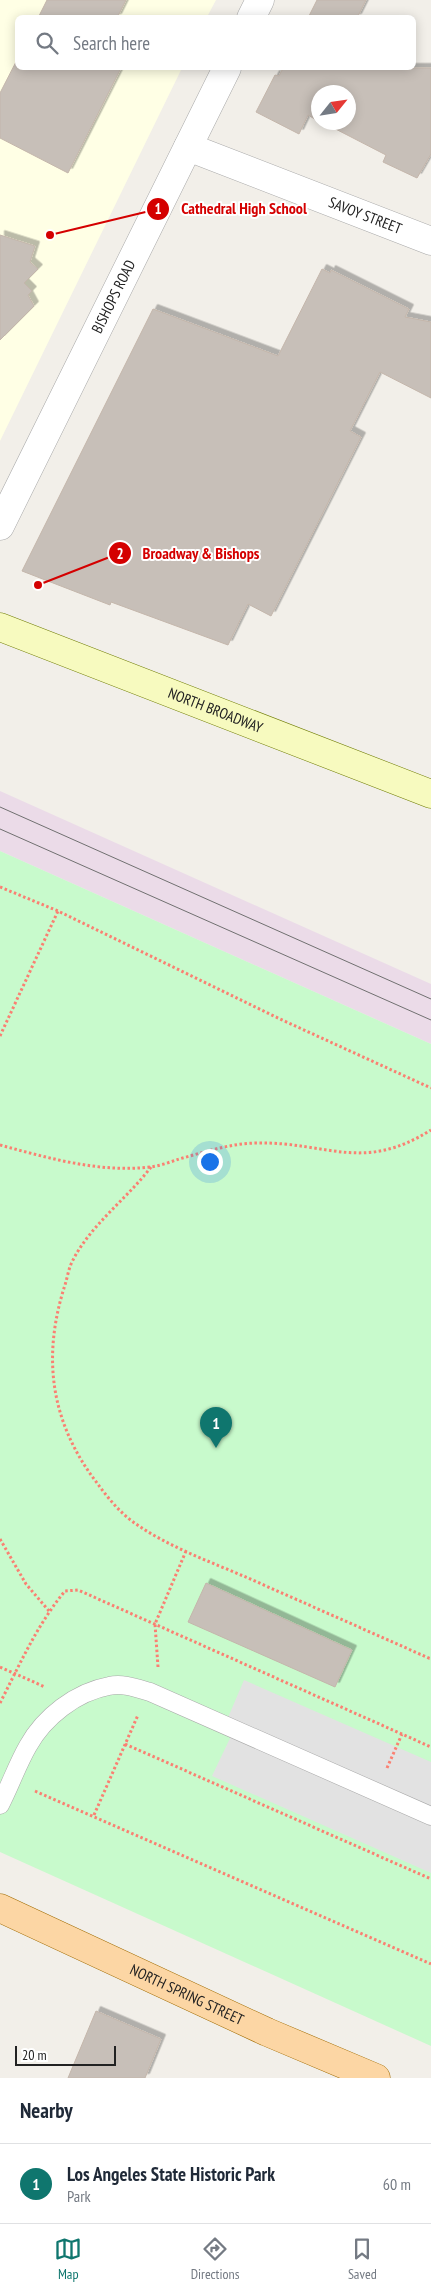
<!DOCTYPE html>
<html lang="en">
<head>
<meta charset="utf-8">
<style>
  body { margin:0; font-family:"PT Sans Narrow",sans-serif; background:#f6f6f7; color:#1f2937 }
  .compass { position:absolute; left:311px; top:85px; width:45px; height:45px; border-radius:50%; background:#fff; box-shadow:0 2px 12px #0003; rotate:60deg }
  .scale { position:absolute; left:15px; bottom:12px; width:101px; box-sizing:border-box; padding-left:5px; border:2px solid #222; border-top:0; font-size:14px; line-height:18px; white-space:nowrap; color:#222; -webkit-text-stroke:4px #fff; paint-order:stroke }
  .you { position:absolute; left:209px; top:1161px; width:18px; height:18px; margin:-12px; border:4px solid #fff; border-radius:50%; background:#1a73e8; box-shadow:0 0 0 8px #1a73e833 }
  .badge { display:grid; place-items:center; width:32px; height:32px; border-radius:50%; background:#0f766e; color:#fff; font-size:16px; font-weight:700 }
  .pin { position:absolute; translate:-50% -41px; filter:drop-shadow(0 1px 2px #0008) }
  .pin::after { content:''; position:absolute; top:26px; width:18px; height:15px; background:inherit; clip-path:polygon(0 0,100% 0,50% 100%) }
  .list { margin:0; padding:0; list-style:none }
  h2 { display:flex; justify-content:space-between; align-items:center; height:65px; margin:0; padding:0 20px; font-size:21px }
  h2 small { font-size:16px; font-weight:400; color:#747a83 }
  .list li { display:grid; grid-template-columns:32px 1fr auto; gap:15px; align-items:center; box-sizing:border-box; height:80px; padding:0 20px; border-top:1px solid #e0e1e3 }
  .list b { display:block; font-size:19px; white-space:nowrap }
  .list p { margin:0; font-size:16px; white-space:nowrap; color:#747a83 }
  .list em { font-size:16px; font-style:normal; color:#747a83 }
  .icon { flex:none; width:28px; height:28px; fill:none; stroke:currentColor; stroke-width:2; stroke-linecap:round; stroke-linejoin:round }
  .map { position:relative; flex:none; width:431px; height:2078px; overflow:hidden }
  .search { position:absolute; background:#fff; box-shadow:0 2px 12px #0003; left:15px; right:15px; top:15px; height:55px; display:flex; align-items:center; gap:12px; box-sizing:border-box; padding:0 18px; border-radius:8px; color:#747a83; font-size:19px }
  .sheet { height:145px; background:#fff }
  nav { display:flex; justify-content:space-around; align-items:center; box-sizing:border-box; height:70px; border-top:1px solid #e0e1e3; background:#fff; font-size:14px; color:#747a83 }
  nav a { display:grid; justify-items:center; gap:2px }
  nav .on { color:#0f766e }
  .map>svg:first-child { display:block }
  .industrial { fill:#ebdbe8 }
  .education { fill:#ffffe5 }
  .park { fill:#c8facc }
  .parking { fill:#e2e2e2 }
  .building { fill:#c7bfb8; stroke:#c4b6ab; filter:url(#shadow) }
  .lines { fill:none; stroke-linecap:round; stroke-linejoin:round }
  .service-casing { stroke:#a9a9a9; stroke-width:19 }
  .minor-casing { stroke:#a9a9a9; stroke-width:29 }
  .tertiary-casing { stroke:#a9a9a9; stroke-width:29 }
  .secondary-casing { stroke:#707d05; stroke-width:29 }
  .primary-casing { stroke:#a06b00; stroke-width:29 }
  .path { stroke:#fa8072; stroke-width:3; stroke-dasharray:2.5 2.5; stroke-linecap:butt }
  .service { stroke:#fff; stroke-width:18 }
  .minor { stroke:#fff; stroke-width:28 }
  .tertiary { stroke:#fff; stroke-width:28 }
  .secondary { stroke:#f7fabf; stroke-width:28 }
  .primary { stroke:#fcd6a4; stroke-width:28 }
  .tram { stroke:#707070; stroke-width:1 }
  .labels { text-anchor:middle; stroke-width:4; stroke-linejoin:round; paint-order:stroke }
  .street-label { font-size:15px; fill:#222; stroke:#fff }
  .leader { fill:none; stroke:#d40000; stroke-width:2 }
  .callout-dot { fill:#d40000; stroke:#fff; stroke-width:2 }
  .mark-label { font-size:15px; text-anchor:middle; font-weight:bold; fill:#fff }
  .callout-label { font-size:16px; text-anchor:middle; font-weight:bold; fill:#d40000; stroke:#fff; stroke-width:4; stroke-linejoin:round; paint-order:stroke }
</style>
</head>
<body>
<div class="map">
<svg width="431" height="2078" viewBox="0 0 431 2078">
  <defs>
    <filter id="shadow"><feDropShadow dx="4.5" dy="-4.5" stdDeviation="0" flood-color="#0004"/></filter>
  </defs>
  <rect width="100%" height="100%" fill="#f2efe9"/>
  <path class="industrial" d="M 0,791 L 431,984 L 431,1044 L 0,851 Z"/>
  <path class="education" d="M 0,0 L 216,0 L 207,17 L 18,18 L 18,68 L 182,68 L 0,441 Z"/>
  <path class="park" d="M 0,851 L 431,1044 L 431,2046 L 0,1852 Z"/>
  <path class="parking" d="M 244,1680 L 431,1762 L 431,1873 L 212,1776 L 233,1732 L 224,1727 Z"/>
  <path class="building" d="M 47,0 L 126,0 L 117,18 L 38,18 Z
    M 317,0 L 366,0 L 357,18 L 308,18 Z
    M 18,58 L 18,68 L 121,68 L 68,173 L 0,138 L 0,93 Z
    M 283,68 L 431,68 L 431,154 L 417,178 L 383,162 L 386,155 L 322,122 L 348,122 L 348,92 L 318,92 L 318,121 L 308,115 L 299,134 L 256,112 L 275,75 L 279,76 Z
    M 0,235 L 35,246 L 30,262 L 38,269 L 24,283 L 32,291 L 28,295 L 34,306 L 0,340 Z
    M 322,269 L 330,273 L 331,270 L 409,309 L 405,317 L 431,322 L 431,398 L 380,372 L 350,431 L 361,437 L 271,616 L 248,604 L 228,645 L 111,602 L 110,605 L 22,571 L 153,309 L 278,356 Z
    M 206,1583 L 352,1650 L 335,1687 L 188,1622 Z
    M 96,2011 L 161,2039 L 145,2078 L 68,2078 Z"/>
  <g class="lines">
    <g class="service-casing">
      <path id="service" d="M 0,1805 C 10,1786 17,1765 28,1746 C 44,1717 76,1692 109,1686 C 123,1683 136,1688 150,1692 L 431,1816"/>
    </g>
    <g class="minor-casing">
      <g id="minor">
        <path id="s1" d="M 188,147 L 431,241"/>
      </g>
    </g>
    <g class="tertiary-casing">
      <g id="tertiary">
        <path d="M 251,18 L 260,0"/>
        <path id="s2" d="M 0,526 L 227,68"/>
      </g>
    </g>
    <g class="secondary-casing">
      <g id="secondary">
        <path id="s3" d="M 0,627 L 431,794"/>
      </g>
    </g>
    <g class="primary-casing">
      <g id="primary">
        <path id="s4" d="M 0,1908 L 267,2032 L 376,2078"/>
      </g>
    </g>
    <path class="path" d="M 0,887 L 58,911 L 280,1019 L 431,1088
      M 0,1036 L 58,911
      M 0,1145 C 48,1158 100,1173 150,1167 C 160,1166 170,1162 179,1159 C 205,1152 231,1143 258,1143 C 328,1142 362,1173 431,1130
      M 151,1167 C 127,1199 90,1225 72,1262 C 68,1270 67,1280 64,1288 C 42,1359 51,1423 97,1483 C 108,1498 121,1514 136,1524 C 169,1547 211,1562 248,1578 C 309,1605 370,1632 431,1659
      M 0,1539 L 26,1584 L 49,1611
      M 0,1667 L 45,1687
      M 158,1667 L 155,1624 L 186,1551
      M 0,1703 C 20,1664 37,1625 65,1591 L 78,1590 L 431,1747
      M 125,1744 L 431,1879
      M 387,1768 L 402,1734
      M 35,1791 L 431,1964
      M 94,1815 L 138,1715"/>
    <use href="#service" class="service"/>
    <use href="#minor" class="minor"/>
    <use href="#tertiary" class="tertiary"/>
    <use href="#secondary" class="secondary"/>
    <use href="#primary" class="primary"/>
    <path class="tram" d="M 0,807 L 431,999
      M 0,829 L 431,1020"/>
  </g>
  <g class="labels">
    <g class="street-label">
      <text dy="5" stroke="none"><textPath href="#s1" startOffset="190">SAVOY STREET</textPath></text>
      <text dy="5" stroke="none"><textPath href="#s2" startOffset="256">BISHOPS ROAD</textPath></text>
      <text dy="5" stroke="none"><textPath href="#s3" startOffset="231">NORTH BROADWAY</textPath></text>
      <text dy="5" stroke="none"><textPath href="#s4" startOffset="206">NORTH SPRING STREET</textPath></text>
    </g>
  </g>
  <path class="leader" d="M50 235L158 209M38 585L120 553"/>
  <g class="callout-dot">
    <circle cx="50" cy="235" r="5"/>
    <circle cx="38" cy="585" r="5"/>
    <circle cx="158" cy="209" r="12"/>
    <circle cx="120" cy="553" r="12"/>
  </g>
  <g class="mark-label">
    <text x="158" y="214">1</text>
    <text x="120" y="559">2</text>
  </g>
  <g class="callout-label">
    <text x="244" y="214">Cathedral High School</text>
    <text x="201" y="559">Broadway &amp; Bishops</text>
  </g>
</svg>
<svg class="compass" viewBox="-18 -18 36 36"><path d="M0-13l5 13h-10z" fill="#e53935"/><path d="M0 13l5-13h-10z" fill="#747a83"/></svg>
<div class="scale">20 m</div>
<div class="you"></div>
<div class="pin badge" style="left:216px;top:1448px">1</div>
<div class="search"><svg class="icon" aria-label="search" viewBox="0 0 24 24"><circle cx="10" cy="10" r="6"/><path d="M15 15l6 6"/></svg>Search here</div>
</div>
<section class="sheet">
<h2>Nearby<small></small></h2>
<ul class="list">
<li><span class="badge">1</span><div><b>Los Angeles State Historic Park</b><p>Park</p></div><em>60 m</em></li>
</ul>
</section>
<nav>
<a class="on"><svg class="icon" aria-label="map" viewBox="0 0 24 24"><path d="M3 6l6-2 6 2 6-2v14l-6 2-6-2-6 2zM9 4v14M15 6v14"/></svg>Map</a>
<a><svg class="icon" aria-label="directions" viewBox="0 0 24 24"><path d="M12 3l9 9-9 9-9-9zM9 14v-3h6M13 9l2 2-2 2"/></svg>Directions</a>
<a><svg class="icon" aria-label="saved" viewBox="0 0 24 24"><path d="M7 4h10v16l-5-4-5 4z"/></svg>Saved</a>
</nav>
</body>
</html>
